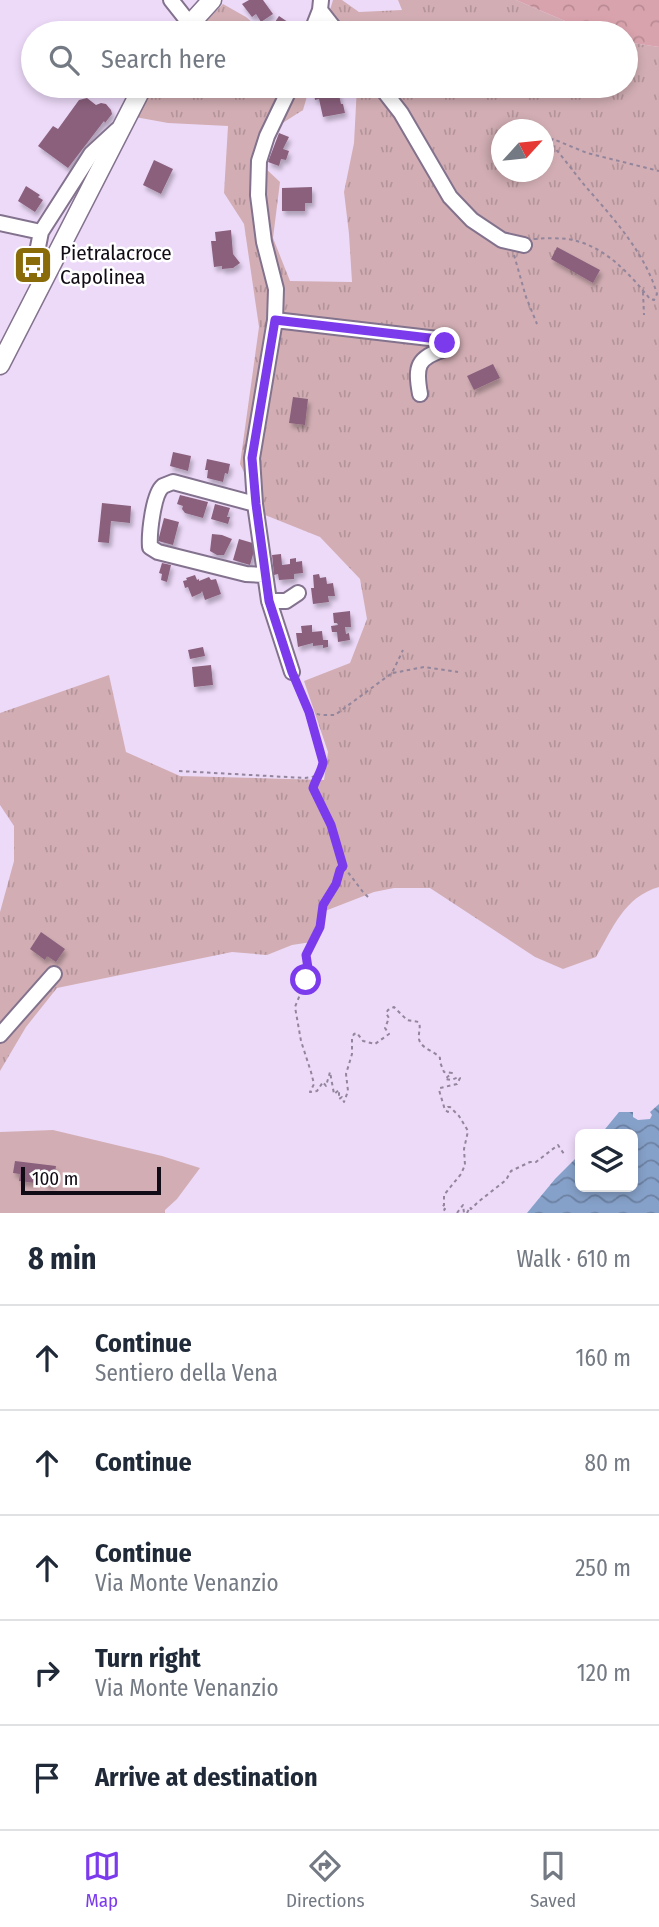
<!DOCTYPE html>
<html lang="en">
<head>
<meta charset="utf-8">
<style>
  body { margin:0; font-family:"Fira Sans Condensed",sans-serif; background:#f6f6f7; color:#1f2937 }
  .controls { position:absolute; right:21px; bottom:21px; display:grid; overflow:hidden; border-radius:10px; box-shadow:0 4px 10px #0003 }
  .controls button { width:63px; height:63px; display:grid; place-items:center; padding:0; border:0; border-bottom:2px solid #e0e1e3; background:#fff; color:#1f2937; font:35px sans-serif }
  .compass { position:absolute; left:491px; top:119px; width:63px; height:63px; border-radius:50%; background:#fff; box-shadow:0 4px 10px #0003; rotate:63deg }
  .scale { position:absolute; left:21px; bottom:18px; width:140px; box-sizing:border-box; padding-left:7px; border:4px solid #110b15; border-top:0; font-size:19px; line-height:24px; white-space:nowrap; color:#110b15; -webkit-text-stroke:5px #fff; paint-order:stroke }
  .stop { position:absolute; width:21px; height:21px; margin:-16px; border:5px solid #7c3aed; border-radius:50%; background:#fff }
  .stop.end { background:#7c3aed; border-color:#fff; box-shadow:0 2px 7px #0008 }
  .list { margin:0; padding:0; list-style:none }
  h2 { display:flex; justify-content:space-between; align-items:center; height:91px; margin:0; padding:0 28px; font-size:30px }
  h2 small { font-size:23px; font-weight:400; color:#747a83 }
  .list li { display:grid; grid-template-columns:46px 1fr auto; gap:21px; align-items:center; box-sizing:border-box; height:105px; padding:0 28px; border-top:2px solid #e0e1e3 }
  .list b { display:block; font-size:26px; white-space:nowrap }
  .list p { margin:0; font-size:23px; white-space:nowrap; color:#747a83 }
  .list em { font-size:23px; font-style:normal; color:#747a83 }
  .icon { flex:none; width:38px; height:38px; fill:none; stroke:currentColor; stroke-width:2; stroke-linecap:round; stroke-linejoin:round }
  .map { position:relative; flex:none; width:659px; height:1213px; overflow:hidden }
  .search { position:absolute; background:#fff; box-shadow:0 4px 10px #0003; left:21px; right:21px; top:21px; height:77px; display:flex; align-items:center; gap:18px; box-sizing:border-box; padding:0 24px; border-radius:38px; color:#747a83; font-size:26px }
  .sheet { height:616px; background:#fff }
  nav { display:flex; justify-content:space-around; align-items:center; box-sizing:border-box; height:98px; border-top:2px solid #e0e1e3; background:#fff; font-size:19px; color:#747a83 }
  nav a { display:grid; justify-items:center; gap:4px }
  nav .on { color:#7c3aed }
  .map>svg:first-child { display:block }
  .grass { fill:url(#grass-tufts); fill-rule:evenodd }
  .forest { fill:url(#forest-crowns) }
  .garden { fill:#d2aeb4 }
  .water { fill:url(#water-waves) }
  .building { fill:#8a617d; filter:url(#shadow) }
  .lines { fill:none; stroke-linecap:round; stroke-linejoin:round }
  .minor-casing { stroke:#83728d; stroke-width:18 }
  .major-casing { stroke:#83728d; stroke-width:21 }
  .path { stroke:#93859c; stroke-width:2; stroke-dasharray:3.5 3.5; stroke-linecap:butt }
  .minor { stroke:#fff; stroke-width:14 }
  .major { stroke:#fff; stroke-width:18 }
  .route { stroke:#7c3aed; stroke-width:9 }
  .labels { text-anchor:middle; stroke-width:5; stroke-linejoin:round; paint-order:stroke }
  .poi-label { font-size:21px; fill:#110b15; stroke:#fff; text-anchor:start }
</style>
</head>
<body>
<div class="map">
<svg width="659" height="1213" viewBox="0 0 659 1213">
  <defs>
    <pattern id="grass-tufts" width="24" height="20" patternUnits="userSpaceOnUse" patternTransform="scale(1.75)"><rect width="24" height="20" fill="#d2aeb4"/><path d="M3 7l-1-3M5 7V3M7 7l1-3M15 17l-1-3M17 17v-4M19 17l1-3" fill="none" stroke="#b3949a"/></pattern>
    <pattern id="forest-crowns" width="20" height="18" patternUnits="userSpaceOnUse" patternTransform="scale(1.75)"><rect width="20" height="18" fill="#d9a3ad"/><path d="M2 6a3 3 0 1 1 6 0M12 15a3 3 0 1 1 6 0" fill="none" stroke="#b98b94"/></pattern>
    <pattern id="water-waves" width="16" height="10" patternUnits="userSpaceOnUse" patternTransform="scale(1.75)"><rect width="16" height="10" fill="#86a1c9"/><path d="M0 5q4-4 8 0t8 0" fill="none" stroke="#6c81a2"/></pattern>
    <filter id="shadow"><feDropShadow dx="2.5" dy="4.5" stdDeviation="2" flood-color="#0004"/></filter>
  </defs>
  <rect width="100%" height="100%" fill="#eddaf9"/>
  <path class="grass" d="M 333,0 L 342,0 L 359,12 L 402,10 L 398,0 L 516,0 L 593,33 L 323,33 Z
    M 223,4 L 246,17 L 265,33 L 195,33 Z
    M 626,42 L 659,47 L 659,887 C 624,897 613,928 596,957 L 563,969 L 535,957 L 430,888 L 394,888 L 374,892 L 325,911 L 318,941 L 292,945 L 267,955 L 232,952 L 57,988 L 26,1027 L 0,1071 L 0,912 L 14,861 L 14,826 L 0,805 L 0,713 L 109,675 L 126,752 L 180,776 L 324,780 L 328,752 L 304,681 L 350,663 L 367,619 L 360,579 L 320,537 L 265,515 L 240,464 L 259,327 L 244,224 L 224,193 L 228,126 L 168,123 L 135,117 L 156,86 L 310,86 L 303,110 L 281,124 L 264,167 L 280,182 L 273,238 L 290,281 L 352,282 L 349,234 L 344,192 L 354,143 L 357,86 L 626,86 ZM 502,130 L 544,130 L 544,172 L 502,172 Z"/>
  <path class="forest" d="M 516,0 L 659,0 L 659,47 L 626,42 L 626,33 L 593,33 Z"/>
  <path class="garden" d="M 53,1130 L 162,1156 L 200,1168 L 177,1199 L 165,1210 L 165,1213 L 0,1213 L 0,1132 Z"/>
  <path class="water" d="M 659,1104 L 659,1213 L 527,1213 L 555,1179 L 580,1154 L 580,1187 L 633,1187 L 633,1134 L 601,1134 L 619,1112 L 633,1112 L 633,1117 L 638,1120 L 650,1119 L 652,1115 L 650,1112 Z"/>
  <path class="building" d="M 249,0 L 263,0 L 273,14 L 261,22 L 256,14 L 252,17 L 242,4 Z
    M 279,16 L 304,33 L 272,33 L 276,27 L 273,25 Z
    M 325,86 L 337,86 L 341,104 L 343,104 L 345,113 L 323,117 L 319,99 L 315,100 L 313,88 Z
    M 87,98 L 96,105 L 101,103 L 106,104 L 111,110 L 112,114 L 105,123 L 104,121 L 68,168 L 38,146 L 53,126 L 58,129 L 79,100 Z
    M 279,133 L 289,137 L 283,149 L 289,151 L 286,160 L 281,159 L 279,166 L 268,162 Z
    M 154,160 L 173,169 L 161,194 L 143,185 Z
    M 26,186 L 40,195 L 38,197 L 43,200 L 35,212 L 18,201 Z
    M 312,187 L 312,203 L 305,203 L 305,211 L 282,211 L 282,188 Z
    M 231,230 L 233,254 L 240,263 L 233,268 L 222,269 L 222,266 L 214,267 L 211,241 L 216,241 L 215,232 Z
    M 557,247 L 600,270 L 593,283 L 551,259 Z
    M 493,364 L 500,378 L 474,390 L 467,376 Z
    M 293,397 L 308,399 L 305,425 L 289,423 Z
    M 173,452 L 191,456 L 188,471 L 170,466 Z
    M 207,459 L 230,464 L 228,474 L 225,473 L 223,482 L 207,478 L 208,470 L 205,470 Z
    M 180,495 L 208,502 L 203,518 L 185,513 L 182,509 L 183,506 L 177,504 Z
    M 102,503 L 131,506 L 130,523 L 111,521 L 109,543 L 98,542 Z
    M 215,504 L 230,508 L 227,517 L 230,517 L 228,524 L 211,519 Z
    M 164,518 L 179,522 L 173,545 L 158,541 Z
    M 212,534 L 222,535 L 232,539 L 224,555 L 217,555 L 210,551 Z
    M 239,539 L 256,544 L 250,565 L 233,560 Z
    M 281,554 L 282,565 L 290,564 L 290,559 L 296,558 L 296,562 L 302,561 L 303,573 L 294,574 L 294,579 L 279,580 L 278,574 L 274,575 L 272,555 Z
    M 162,563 L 171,565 L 167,582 L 161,580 L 162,574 L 159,573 Z
    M 319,574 L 320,578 L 326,577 L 327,584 L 333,583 L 335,596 L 328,596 L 329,602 L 313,604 L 311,588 L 314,588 L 313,575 Z
    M 195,575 L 197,580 L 199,579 L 199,581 L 209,577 L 211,580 L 216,579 L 221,594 L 205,600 L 202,591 L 201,593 L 192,597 L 188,587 L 185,588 L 183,581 L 187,580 L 186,578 Z
    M 350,611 L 351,627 L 345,627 L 346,634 L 349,633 L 350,640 L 338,642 L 337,632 L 332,632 L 331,626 L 338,625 L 337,623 L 334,623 L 333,613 Z
    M 312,625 L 312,632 L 322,631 L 323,640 L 328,640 L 328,647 L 323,648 L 323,645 L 313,646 L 313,643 L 298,647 L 296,633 L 302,633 L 301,626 Z
    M 203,647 L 205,656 L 190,659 L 188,650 Z
    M 211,665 L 213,685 L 194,687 L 192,667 Z
    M 41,932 L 65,949 L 56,962 L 47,956 L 45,960 L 30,949 Z
    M 15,1161 L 56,1166 L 53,1185 L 45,1184 L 46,1172 L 36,1171 L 35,1183 L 19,1181 L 20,1174 L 13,1173 Z"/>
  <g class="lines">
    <g class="minor-casing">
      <path id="minor" d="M 171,0 L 190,24
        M 320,10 L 338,33
        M 311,33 L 320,10 L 321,0
        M 291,86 L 267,136 L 259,161 L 258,195 L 264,242 L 276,289 L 275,320 L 252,458 L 255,504 L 269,601 L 292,672
        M 380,86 L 401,113 L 450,197 L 472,220 L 502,240 L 524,245
        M 0,223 L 41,232
        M 48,271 L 39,264 L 36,257 L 41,232 L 91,154 L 117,130
        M 275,320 L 438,339 L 445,343 L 445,349 C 417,358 415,366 420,394
        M 255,504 L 173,482 C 173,482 163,486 163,486 C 153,494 149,534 150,547 L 158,552 L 246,574 L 264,575
        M 269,601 L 286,601 L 298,593
        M 0,1035 L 54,974"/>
    </g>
    <g class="major-casing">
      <path id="major" d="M 182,33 L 212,0
        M 0,365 L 143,86"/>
    </g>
    <path class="path" d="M 534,239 C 545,238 557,238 567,239 C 603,244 629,273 650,299 L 654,300 L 657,294 C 645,253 614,219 586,187 C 574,173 564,158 552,145 L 551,141 L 553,139 L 587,153 L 659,171
      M 514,255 L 526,297 L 537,324
      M 643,292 L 644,315
      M 393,673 L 424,667 L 458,672
      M 310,712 L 321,715 L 335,715 L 392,673 L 403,650
      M 179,771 L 305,778 L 317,776 L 322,770 L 323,762 L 309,712 L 296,683
      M 317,776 L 313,788 L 331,825 L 343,866 L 340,870 L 336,884 L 323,905 L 321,927 L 306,955 L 308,968 L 306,980 L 295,1007 L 301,1041 L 311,1072 L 314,1084 L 310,1092 L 317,1091 L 323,1082 L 326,1086 L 330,1072 L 334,1094 L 339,1090 L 339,1099 L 342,1097 L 344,1102 L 348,1091 L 346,1074 L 352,1054 L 352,1038 L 354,1034 L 357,1033 L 363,1041 L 375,1044 L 389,1034 L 385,1028 L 389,1018 L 386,1013 L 388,1010 L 394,1007 L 407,1020 L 419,1022 C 421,1029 418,1033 419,1039 C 421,1049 435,1051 440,1058 L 440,1062 L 444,1072 L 452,1073 L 445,1079 L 451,1080 L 459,1077 L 460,1078 L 457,1084 L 440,1088 L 439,1090 L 445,1110 L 448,1112 L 448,1107 L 450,1107 L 459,1116 L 468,1131 L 464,1149 L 465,1165 L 461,1174 L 444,1195 L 444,1205 L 442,1207 L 445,1209 L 442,1213
      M 344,867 L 363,892 L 368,897
      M 457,1213 L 463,1205 L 464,1213
      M 467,1213 L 470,1207 L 471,1209 L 478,1202 L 506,1180 L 511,1171 L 530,1162 L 536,1162 L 558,1145 L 564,1154"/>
    <use href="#minor" class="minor"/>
    <use href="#major" class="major"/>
  </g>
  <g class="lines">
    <path class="route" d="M 306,980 L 308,968 L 306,955 L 320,927 L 323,905 L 336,884 L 340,870 L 343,866 L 331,825 L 313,788 C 316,778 322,771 323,762 L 309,712 L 292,672 L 269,601 L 256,504 L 252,458 L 275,320 L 438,339 L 445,343"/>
  </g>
  <defs>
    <g id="bus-square" transform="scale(2.0125)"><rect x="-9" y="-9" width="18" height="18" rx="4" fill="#896b0a" stroke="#fff"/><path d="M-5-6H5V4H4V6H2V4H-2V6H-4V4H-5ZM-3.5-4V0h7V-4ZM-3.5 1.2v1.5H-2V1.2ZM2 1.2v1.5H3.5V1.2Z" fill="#fff"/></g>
  </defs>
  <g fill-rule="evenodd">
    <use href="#bus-square" x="33" y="265"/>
  </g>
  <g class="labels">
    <g class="poi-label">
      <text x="60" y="260">Pietralacroce<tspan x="60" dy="24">Capolinea</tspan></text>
    </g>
  </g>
</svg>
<div class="controls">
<button><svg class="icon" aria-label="layers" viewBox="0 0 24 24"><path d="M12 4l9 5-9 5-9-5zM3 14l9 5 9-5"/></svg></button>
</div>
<svg class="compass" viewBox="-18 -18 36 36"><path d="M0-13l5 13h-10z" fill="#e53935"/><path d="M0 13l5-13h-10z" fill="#747a83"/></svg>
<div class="scale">100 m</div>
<div class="stop" style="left:306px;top:980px"></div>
<div class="stop end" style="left:445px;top:343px"></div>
<div class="search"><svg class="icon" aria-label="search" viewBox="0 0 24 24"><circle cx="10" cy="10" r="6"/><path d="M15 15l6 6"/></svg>Search here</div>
</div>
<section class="sheet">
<h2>8 min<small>Walk · 610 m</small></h2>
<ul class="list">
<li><svg class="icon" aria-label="ahead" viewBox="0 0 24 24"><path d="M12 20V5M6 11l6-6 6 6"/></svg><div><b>Continue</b><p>Sentiero della Vena</p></div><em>160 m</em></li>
<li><svg class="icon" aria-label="ahead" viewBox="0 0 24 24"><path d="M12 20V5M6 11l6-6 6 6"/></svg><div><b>Continue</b></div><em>80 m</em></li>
<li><svg class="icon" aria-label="ahead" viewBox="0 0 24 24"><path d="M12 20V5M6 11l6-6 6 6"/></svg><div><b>Continue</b><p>Via Monte Venanzio</p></div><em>250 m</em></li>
<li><svg class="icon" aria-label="right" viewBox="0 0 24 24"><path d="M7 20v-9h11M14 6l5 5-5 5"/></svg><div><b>Turn right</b><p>Via Monte Venanzio</p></div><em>120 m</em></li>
<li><svg class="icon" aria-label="arrive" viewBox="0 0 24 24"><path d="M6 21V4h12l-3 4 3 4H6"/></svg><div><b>Arrive at destination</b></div></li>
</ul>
</section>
<nav>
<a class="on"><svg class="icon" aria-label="map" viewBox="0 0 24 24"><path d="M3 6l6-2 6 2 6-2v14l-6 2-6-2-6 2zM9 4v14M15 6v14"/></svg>Map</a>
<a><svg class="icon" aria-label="directions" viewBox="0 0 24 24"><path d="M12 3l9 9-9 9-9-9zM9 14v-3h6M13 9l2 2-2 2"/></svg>Directions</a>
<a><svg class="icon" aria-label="saved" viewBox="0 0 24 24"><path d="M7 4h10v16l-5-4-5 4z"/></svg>Saved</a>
</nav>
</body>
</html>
